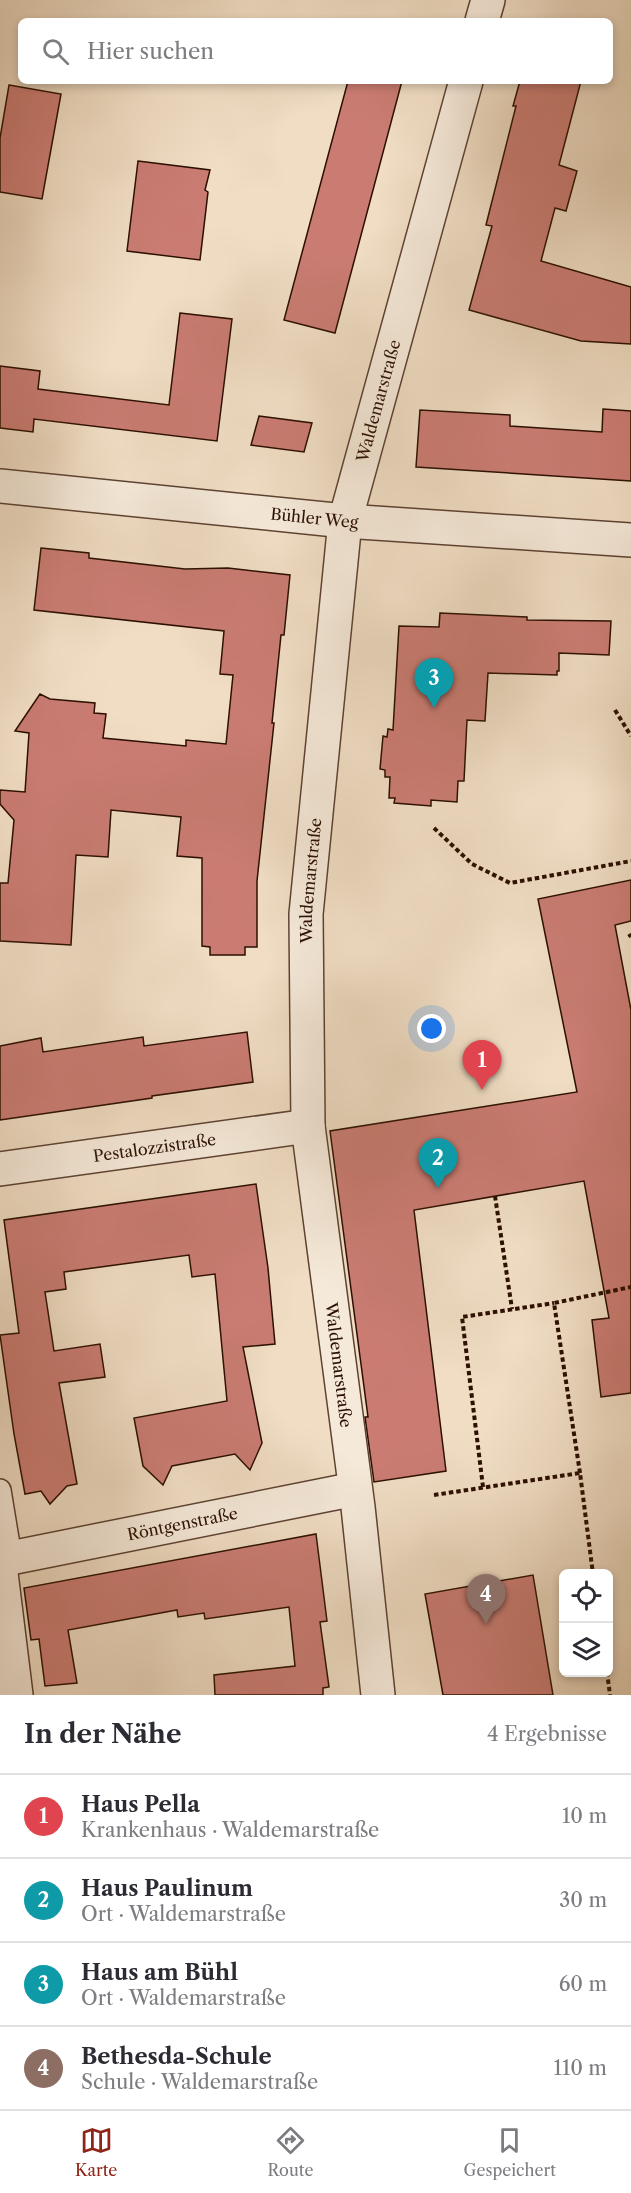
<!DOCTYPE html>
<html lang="de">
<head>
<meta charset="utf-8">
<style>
  body { margin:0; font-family:"Libre Caslon Text",serif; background:#f7f7f7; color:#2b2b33 }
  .controls { position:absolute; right:18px; bottom:18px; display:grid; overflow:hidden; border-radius:9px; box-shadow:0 3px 9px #0003 }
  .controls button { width:54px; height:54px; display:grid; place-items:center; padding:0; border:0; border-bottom:2px solid #e1e1e2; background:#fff; color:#2b2b33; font:30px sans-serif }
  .you { position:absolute; left:432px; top:1029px; width:21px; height:21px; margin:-15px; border:4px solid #fff; border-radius:50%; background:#1a73e8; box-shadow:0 0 0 9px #1a73e833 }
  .badge { display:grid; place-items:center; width:39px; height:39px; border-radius:50%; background:#8f2418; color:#fff; font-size:20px; font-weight:700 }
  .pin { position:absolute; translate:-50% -50px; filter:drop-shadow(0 2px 3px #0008) }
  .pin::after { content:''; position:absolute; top:32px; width:21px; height:18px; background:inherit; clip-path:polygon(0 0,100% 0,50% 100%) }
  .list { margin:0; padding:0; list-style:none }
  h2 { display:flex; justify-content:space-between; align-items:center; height:78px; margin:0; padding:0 24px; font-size:26px }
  h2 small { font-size:20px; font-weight:400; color:#7c7c81 }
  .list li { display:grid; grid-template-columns:39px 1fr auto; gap:18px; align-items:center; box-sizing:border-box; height:84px; padding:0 24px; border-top:2px solid #e1e1e2 }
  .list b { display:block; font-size:22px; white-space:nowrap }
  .list p { margin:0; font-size:20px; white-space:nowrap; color:#7c7c81 }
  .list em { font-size:20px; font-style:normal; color:#7c7c81 }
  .icon { flex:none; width:33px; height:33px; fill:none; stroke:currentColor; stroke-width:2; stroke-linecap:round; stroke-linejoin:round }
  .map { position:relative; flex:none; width:631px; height:1695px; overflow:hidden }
  .search { position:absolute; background:#fff; box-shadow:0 3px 9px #0003; left:18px; right:18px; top:18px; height:66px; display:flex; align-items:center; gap:15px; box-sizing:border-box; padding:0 21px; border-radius:9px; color:#7c7c81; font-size:22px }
  .sheet { height:414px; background:#fff }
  nav { display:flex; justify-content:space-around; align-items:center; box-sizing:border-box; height:84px; border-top:2px solid #e1e1e2; background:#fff; font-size:16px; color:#7c7c81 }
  nav a { display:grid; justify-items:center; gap:3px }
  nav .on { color:#8f2418 }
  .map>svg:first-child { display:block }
  .building { fill:#ca7c73; stroke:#2c0f01; stroke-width:1.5 }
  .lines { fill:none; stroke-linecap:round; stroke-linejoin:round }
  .lane-casing { stroke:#5d4232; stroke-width:24 }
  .street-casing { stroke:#5d4232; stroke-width:36 }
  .path { stroke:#2c0f01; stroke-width:4; stroke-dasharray:4.5 3; stroke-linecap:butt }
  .lane { stroke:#f5e9d9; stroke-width:21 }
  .street { stroke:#f5e9d9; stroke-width:33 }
  .labels { text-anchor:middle; stroke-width:5; stroke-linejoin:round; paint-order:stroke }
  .street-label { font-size:16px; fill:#2c0f01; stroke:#f5e9d9 }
</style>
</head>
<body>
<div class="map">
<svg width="631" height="1695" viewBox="0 0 631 1695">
  <rect width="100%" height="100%" fill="#f0ddc4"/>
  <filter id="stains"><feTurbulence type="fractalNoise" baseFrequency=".00333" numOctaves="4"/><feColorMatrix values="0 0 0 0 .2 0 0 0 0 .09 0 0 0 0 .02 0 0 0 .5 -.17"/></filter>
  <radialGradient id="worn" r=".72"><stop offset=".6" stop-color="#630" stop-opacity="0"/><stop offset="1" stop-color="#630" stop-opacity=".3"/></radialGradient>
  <path class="building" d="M 348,81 L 402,81 L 335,333 L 284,320 Z
    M 520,81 L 581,81 L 559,165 L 577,171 L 566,211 L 555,208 L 541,261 L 631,287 L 631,344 L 581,341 L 469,310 L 492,226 L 486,225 L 516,106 L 513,106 Z
    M 9,85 L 61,94 L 42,199 L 0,192 L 0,138 Z
    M 138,161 L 210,170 L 205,190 L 208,192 L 200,260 L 127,251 Z
    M 180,313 L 232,319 L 217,441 L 34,419 L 33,432 L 0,428 L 0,366 L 40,371 L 38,389 L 169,405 Z
    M 603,409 L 631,411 L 631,481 L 416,467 L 420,410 L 510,415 L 510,426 L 602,432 Z
    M 259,416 L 312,423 L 304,452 L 251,445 Z
    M 41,548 L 89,553 L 89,558 L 185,569 L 228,568 L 290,575 L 284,635 L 281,635 L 272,723 L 274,723 L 257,881 L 257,947 L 245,947 L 245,955 L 210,955 L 210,947 L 202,946 L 202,858 L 177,856 L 181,817 L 111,810 L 108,857 L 76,855 L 71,945 L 0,941 L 0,883 L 8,883 L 14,820 L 0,804 L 0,790 L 25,792 L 29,733 L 15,731 L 40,694 L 50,699 L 95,703 L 94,713 L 106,714 L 103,738 L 186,746 L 186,740 L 226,744 L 233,675 L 220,674 L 224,631 L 34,610 Z
    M 440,613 L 527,617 L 527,620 L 611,621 L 609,655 L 559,653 L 559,671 L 557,671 L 557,675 L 488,673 L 485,721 L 467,720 L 464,781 L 458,781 L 457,802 L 431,800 L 431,806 L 394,803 L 395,798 L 389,798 L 390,777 L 385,777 L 385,770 L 380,769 L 383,736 L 387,737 L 388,729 L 393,730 L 399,626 L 439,627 Z
    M 631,880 L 631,921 L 615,925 L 631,1010 L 631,1393 L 601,1397 L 592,1320 L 609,1318 L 584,1181 L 414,1210 L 446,1471 L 374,1482 L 365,1417 L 368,1417 L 330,1131 L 577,1092 L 538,899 Z
    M 247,1032 L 253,1082 L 152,1096 L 152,1098 L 0,1120 L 0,1046 L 41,1038 L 43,1052 L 143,1037 L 144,1046 Z
    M 256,1184 L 268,1268 L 275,1344 L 243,1347 L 262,1443 L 250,1470 L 235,1454 L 172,1466 L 163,1485 L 143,1466 L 134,1418 L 227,1401 L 215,1274 L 192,1277 L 189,1255 L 64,1272 L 66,1289 L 45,1292 L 54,1351 L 100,1344 L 105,1377 L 59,1383 L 77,1484 L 67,1486 L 50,1504 L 41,1491 L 25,1494 L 14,1434 L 0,1335 L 19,1333 L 4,1220 Z
    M 316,1534 L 327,1621 L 320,1622 L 329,1687 L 323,1688 L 323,1695 L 215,1695 L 214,1675 L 295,1666 L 289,1607 L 205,1619 L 204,1613 L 178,1617 L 177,1610 L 68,1630 L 77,1683 L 45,1686 L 39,1639 L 31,1640 L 24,1588 Z
    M 533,1575 L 553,1695 L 443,1695 L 425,1594 Z"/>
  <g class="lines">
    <g class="lane-casing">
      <path id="lane" d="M 0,1490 L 11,1557"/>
    </g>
    <g class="street-casing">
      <g id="street">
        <path d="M 482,21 L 488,0"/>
        <path id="s1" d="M 0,486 L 345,521 L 631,540"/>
        <path id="s2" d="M 0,1169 L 308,1126"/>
        <path id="s3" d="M 0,1560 L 355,1489"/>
        <path d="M 0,1565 L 16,1695"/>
        <path id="s4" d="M 378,1695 L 358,1507 L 308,1126 L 306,914 L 345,521 L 466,81"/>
      </g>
    </g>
    <path class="path" d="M 615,710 L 631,736
      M 434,828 L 472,864 L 510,883 L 631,861
      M 629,934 L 631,937
      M 495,1196 L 512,1309
      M 580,1473 L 554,1303 L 631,1287
      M 483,1487 L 462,1317 L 554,1303
      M 434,1495 L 580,1473 L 593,1574
      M 607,1672 L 610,1695"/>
    <use href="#lane" class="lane"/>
    <use href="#street" class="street"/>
  </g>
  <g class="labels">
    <g class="street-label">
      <text dy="6" stroke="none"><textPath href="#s4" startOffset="1305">Waldemarstraße</textPath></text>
      <text dy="6" stroke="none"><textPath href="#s1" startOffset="316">Bühler Weg</textPath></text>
      <text dy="6" stroke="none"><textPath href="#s4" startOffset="819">Waldemarstraße</textPath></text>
      <text dy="6" stroke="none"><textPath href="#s2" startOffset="156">Pestalozzistraße</textPath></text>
      <text transform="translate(339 1365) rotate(83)" y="6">Waldemarstraße</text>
      <text dy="6" stroke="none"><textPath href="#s3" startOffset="186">Röntgenstraße</textPath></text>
    </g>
  </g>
  <rect width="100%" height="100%" filter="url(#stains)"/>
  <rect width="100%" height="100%" fill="url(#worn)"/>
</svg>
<div class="controls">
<button><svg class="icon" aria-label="locate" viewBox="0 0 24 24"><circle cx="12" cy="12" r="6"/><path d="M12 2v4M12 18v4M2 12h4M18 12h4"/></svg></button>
<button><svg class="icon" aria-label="layers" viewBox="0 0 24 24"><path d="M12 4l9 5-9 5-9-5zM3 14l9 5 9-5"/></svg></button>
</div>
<div class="you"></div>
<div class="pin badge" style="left:482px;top:1090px;background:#e0444e">1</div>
<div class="pin badge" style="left:438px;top:1188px;background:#0f9aa8">2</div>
<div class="pin badge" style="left:434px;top:708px;background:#0f9aa8">3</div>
<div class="pin badge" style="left:486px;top:1624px;background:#8d6e63">4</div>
<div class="search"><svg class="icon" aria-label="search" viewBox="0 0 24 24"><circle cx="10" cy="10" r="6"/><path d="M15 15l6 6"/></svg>Hier suchen</div>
</div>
<section class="sheet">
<h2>In der Nähe<small>4 Ergebnisse</small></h2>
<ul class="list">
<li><span class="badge" style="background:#e0444e">1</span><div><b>Haus Pella</b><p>Krankenhaus · Waldemarstraße</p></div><em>10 m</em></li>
<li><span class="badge" style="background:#0f9aa8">2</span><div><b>Haus Paulinum</b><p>Ort · Waldemarstraße</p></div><em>30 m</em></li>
<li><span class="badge" style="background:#0f9aa8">3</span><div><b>Haus am Bühl</b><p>Ort · Waldemarstraße</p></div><em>60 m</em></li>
<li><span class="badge" style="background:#8d6e63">4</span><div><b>Bethesda-Schule</b><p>Schule · Waldemarstraße</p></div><em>110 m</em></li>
</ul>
</section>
<nav>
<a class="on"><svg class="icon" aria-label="map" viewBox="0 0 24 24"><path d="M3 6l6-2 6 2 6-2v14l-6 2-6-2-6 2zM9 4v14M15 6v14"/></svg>Karte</a>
<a><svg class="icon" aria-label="directions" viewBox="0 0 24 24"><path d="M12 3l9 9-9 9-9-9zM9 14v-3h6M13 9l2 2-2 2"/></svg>Route</a>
<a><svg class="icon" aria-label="saved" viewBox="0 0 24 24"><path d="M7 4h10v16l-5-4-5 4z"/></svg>Gespeichert</a>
</nav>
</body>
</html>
